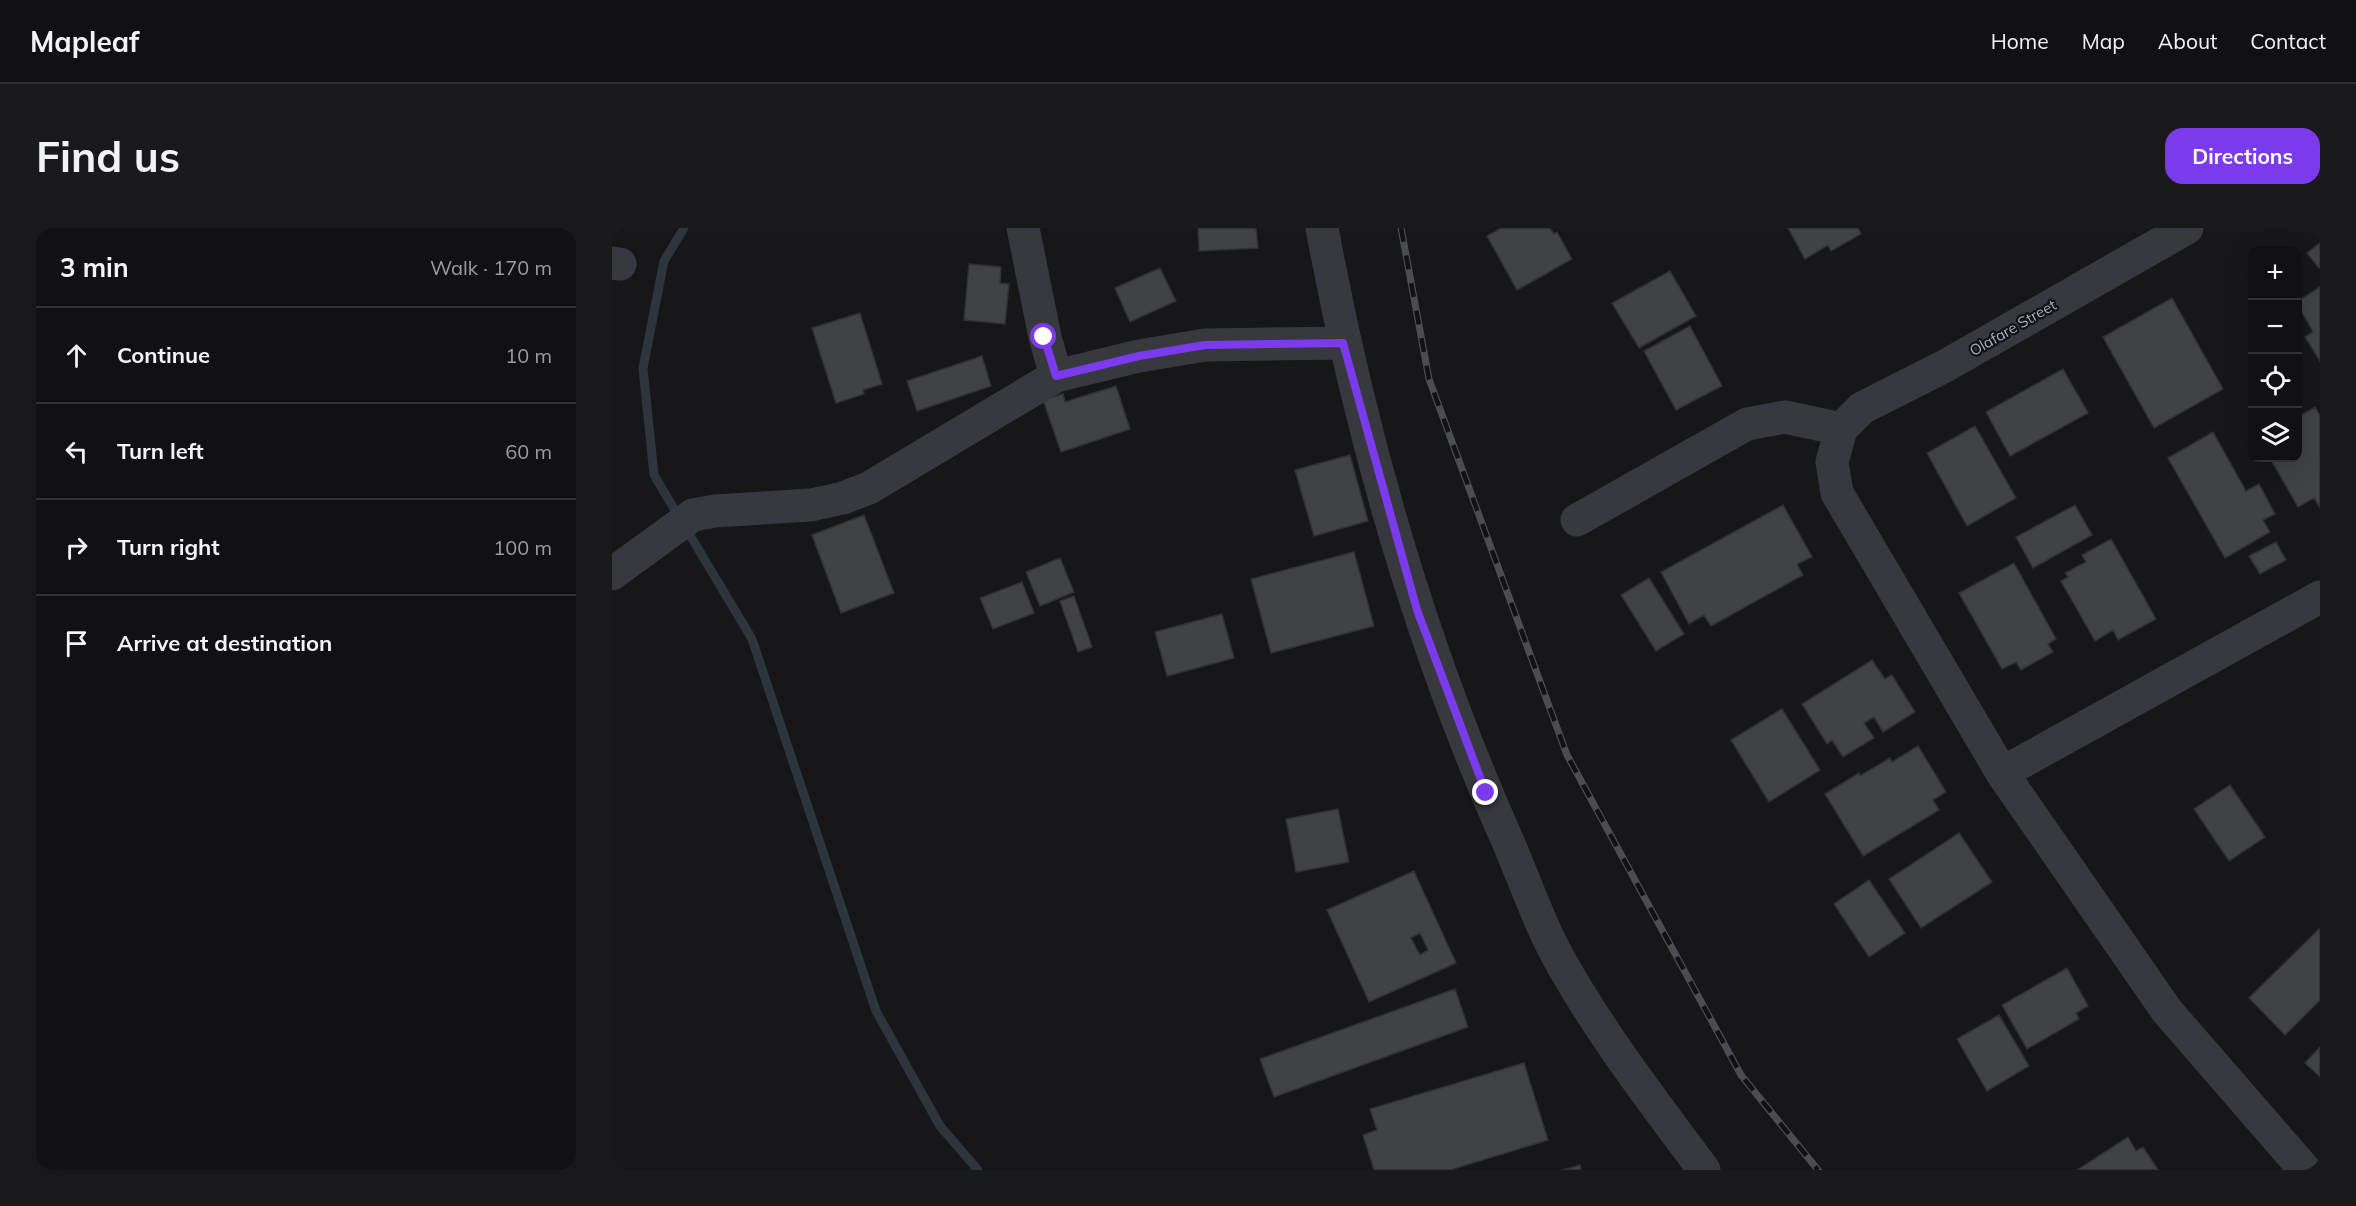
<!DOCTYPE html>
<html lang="en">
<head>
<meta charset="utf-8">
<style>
  body { margin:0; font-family:Mulish,sans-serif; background:#1a1a1c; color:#f1f3f6 }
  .controls { position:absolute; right:18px; top:18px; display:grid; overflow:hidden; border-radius:12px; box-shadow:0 6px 24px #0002 }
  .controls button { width:54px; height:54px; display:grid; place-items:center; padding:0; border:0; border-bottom:2px solid #303133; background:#111113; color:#f1f3f6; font:30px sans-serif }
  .stop { position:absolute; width:18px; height:18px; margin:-14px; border:4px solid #7c3aed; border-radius:50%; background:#fff }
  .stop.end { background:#7c3aed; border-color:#fff; box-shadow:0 2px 6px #0008 }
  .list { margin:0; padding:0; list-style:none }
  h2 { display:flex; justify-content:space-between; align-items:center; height:78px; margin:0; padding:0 24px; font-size:26px }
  h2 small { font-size:20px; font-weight:400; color:#9c9da0 }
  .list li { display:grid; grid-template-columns:39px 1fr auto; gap:18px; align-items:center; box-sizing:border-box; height:96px; padding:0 24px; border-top:2px solid #303133 }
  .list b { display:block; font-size:22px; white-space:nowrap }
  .list em { font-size:20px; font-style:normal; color:#9c9da0 }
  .icon { flex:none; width:33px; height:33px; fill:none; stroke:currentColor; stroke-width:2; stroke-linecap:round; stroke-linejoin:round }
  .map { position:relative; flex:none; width:1708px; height:942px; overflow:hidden; border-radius:18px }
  header { display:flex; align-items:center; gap:36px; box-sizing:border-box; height:84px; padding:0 30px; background:#111113; border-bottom:2px solid #303133 }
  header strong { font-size:28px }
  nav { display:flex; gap:33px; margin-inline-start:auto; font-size:21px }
  .intro { display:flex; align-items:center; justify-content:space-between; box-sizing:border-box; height:144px; padding:0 36px }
  h1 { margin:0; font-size:42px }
  .button { padding:15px 27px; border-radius:18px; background:#7c3aed; color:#fff; font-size:21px; font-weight:700 }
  main { display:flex; gap:36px; padding:0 36px }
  aside { flex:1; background:#111113; border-radius:18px; box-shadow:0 6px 24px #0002 }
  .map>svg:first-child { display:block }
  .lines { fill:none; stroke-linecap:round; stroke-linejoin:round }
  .stream { stroke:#2d353d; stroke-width:9 }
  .building { fill:#414246; stroke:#313135; stroke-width:1.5; fill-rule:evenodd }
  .minor { stroke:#38393e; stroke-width:33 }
  .rail-casing { stroke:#4b4d53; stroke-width:7 }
  .rail { stroke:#121214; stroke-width:4.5; stroke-dasharray:14; stroke-linecap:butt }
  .route { stroke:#7c3aed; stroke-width:8 }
  .labels { text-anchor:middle; stroke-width:4.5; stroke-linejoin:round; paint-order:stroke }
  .street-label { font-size:15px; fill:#a9aeb8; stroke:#121214 }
</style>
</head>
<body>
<header>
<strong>Mapleaf</strong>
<nav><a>Home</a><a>Map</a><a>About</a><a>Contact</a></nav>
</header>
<div class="intro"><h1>Find us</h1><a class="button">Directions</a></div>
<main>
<aside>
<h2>3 min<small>Walk · 170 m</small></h2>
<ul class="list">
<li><svg class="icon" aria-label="ahead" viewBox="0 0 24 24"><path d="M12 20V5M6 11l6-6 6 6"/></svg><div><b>Continue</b></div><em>10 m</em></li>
<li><svg class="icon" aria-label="left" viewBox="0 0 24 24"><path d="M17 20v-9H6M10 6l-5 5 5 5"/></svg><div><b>Turn left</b></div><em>60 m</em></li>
<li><svg class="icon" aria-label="right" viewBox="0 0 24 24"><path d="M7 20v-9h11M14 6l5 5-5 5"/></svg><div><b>Turn right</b></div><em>100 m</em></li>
<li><svg class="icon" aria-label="arrive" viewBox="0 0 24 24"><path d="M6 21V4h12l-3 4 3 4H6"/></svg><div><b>Arrive at destination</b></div></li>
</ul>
</aside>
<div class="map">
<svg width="1708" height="942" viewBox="0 0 1708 942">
  <rect width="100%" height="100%" fill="#171719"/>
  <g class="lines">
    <path class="stream" d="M 72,0 L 52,33 L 31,140 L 42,247 L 140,411 L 264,783 L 328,898 L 366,942"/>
  </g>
  <path class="building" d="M 586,0 L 644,0 L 646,20 L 587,23 Z
    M 889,0 L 938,0 L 942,6 L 945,4 L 960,31 L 905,62 L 875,8 Z
    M 1176,0 L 1246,0 L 1249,6 L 1219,23 L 1216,17 L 1193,31 Z
    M 1708,15 L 1708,40 L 1707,40 L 1695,25 Z
    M 357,36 L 389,39 L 388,55 L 397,56 L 393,96 L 352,92 Z
    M 548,40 L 564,73 L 518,94 L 503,60 Z
    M 1058,43 L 1084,88 L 1027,120 L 1000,75 Z
    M 1708,59 L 1708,133 L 1693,109 L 1701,104 L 1686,77 L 1686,73 Z
    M 1560,70 L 1611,161 L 1542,200 L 1491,109 Z
    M 248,85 L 270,156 L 251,162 L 252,166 L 224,175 L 200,100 Z
    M 1078,98 L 1110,158 L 1064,182 L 1032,123 Z
    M 370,128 L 379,158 L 305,183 L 295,153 Z
    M 1451,141 L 1476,185 L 1398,228 L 1374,184 Z
    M 504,158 L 518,201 L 449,224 L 431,172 L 451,166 L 453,174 Z
    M 1703,179 L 1708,188 L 1708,280 L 1702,270 L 1686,279 L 1658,230 L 1686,230 L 1686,189 Z
    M 1363,198 L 1404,270 L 1355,298 L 1315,225 Z
    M 1601,204 L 1634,263 L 1647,256 L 1663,286 L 1651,292 L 1658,304 L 1613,330 L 1556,230 Z
    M 738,227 L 756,293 L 702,308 L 683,242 Z
    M 1171,277 L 1200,329 L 1185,336 L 1191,347 L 1099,398 L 1092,387 L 1077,396 L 1049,344 Z
    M 1463,277 L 1480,307 L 1421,340 L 1404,309 Z
    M 252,287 L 282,365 L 229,385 L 200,307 Z
    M 1499,311 L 1544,391 L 1506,412 L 1501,402 L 1483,413 L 1449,353 L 1456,349 L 1453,345 L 1474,334 L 1470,327 Z
    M 1664,314 L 1674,332 L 1648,346 L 1637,328 Z
    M 742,324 L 762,398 L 659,425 L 639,351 Z
    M 448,330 L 462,364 L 428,378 L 414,344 Z
    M 1402,335 L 1444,411 L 1436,416 L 1441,424 L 1409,442 L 1404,434 L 1390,441 L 1347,365 Z
    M 1037,350 L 1072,406 L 1044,423 L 1009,367 Z
    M 410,354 L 422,385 L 381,401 L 368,370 Z
    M 462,368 L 480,419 L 466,424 L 448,373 Z
    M 610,386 L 622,430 L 555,448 L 543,404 Z
    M 1260,432 L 1273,451 L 1280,447 L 1303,484 L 1271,504 L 1262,489 L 1252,495 L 1262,510 L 1231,529 L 1220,512 L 1215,516 L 1190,476 Z
    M 1170,481 L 1208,542 L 1157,574 L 1119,512 Z
    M 1306,518 L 1334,564 L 1321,572 L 1327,582 L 1251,628 L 1213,566 L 1247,545 L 1248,548 L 1278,530 L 1280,534 Z
    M 1618,557 L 1653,609 L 1617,633 L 1582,581 Z
    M 726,581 L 737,634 L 684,644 L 674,591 Z
    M 1347,605 L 1380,654 L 1309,700 L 1277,651 Z
    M 802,643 L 844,735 L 757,774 L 715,682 ZM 808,705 L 816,722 L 808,727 L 799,710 Z
    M 1257,652 L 1293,705 L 1257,729 L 1222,676 Z
    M 1708,700 L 1708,772 L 1673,807 L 1637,770 Z
    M 1455,740 L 1476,778 L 1464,785 L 1467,791 L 1415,821 L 1390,777 Z
    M 843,761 L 856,799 L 662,869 L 648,831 Z
    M 1387,787 L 1417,838 L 1375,863 L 1345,811 Z
    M 1708,819 L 1708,849 L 1693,835 Z
    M 912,835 L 936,912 L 838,942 L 762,942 L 751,907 L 765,902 L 758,881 Z
    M 1516,909 L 1524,923 L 1531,919 L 1546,942 L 1465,942 Z
    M 968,937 L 969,942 L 951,942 Z"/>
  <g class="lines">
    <path class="minor" d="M 411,0 L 433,109 L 444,148
      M 710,0 C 749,211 809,419 897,616 C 914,656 929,700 951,738 C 992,810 1043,876 1092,942
      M 1575,0 L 1333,138 L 1250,180 L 1229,201 L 1220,234 L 1225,265 L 1390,545 L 1555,783 L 1693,942
      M 0,35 L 8,36
      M 965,292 L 1135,196 L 1173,189 L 1229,201
      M 0,346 L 81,287 L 103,283 L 199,277 L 231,270 L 257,260 L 444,148 L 527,128 L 593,117 L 731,115
      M 1390,545 L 1708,369"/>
    <g class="rail-casing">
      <path id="rail" d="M 789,0 L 817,151 L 955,527 L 1129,847 L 1206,942"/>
    </g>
    <use href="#rail" class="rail"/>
  </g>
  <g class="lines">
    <path class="route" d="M 432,109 L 444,148 L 527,128 L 593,117 L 731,115 L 805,382 L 874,565"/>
  </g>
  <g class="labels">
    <g class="street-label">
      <text transform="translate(1401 100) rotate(-30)" y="5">Olafare Street</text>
    </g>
  </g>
</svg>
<div class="controls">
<button>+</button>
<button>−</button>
<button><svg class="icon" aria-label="locate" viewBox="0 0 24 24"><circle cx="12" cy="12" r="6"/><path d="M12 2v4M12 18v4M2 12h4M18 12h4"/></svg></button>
<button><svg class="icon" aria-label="layers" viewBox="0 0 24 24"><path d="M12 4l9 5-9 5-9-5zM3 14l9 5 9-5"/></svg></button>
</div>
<div class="stop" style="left:432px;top:109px"></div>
<div class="stop end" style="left:874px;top:565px"></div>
</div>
</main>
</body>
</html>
